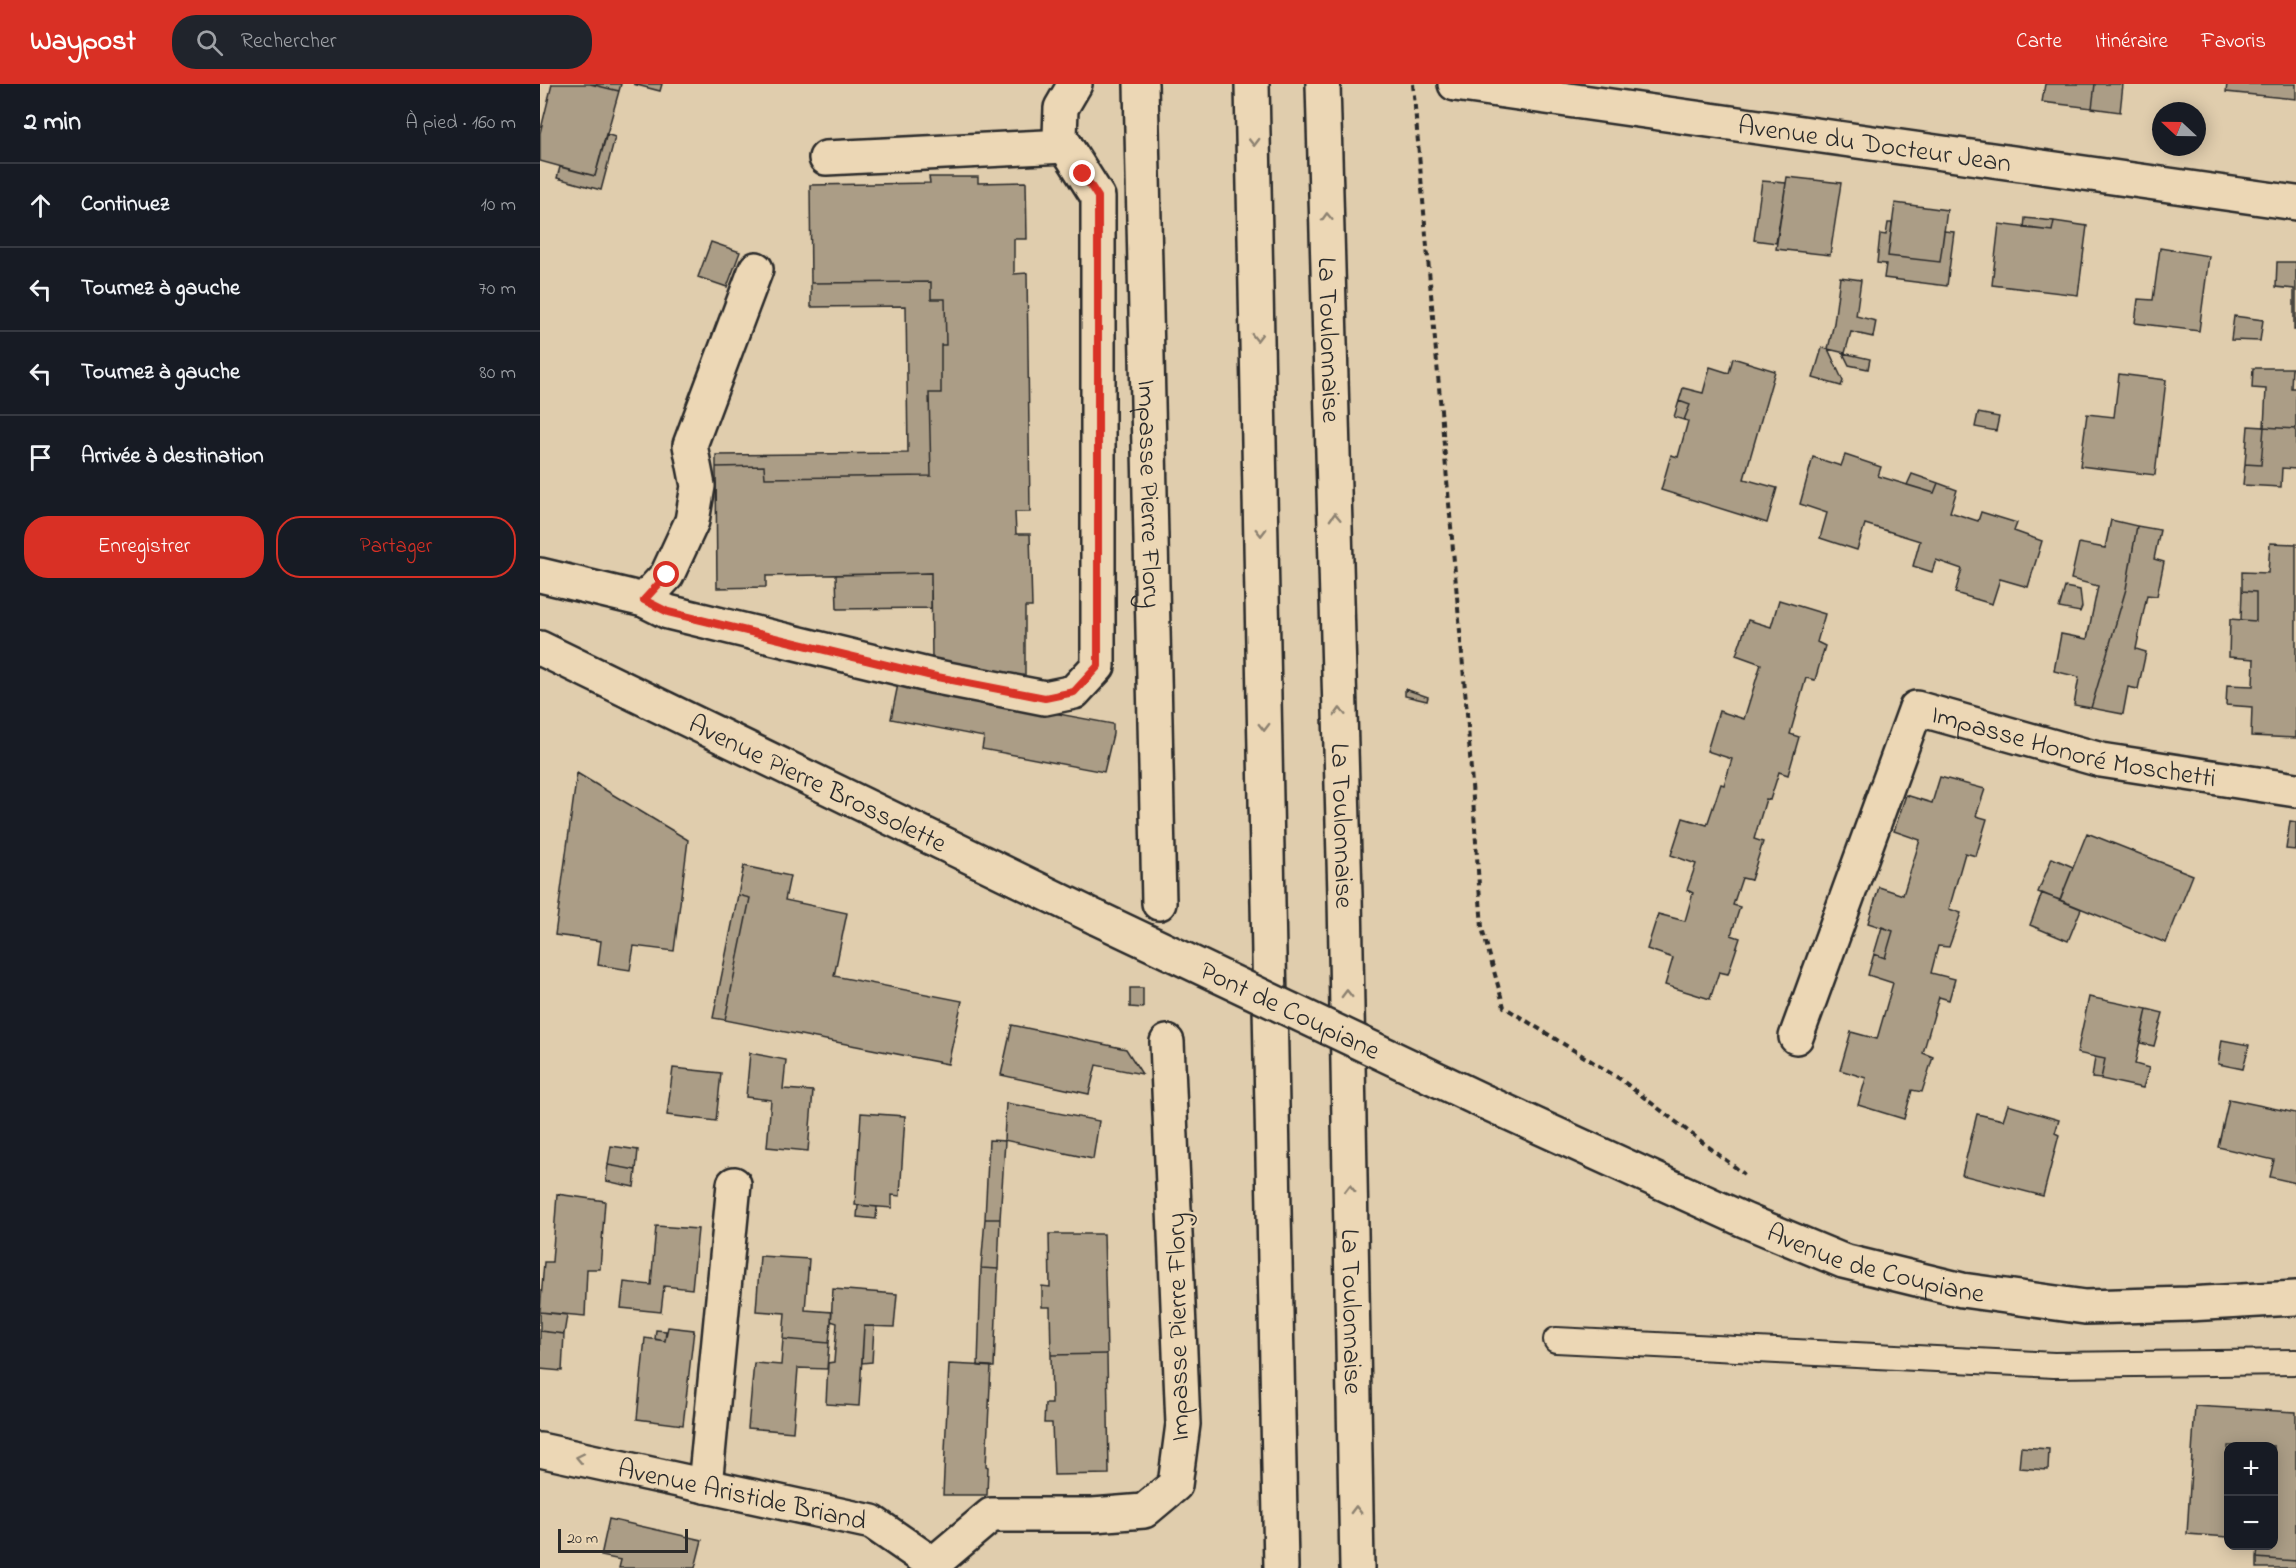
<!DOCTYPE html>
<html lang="fr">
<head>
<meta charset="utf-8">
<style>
  body { margin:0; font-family:"Indie Flower",sans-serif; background:#20242c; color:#f1f3f6 }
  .controls { position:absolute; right:18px; bottom:18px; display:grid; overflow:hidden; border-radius:12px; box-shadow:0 3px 15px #0003 }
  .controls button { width:54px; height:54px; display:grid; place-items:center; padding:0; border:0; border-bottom:2px solid #363941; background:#171b24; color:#f1f3f6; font:30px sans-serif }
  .compass { position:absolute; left:1612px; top:18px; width:54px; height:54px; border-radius:50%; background:#171b24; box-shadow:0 3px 15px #0003; rotate:292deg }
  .scale { position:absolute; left:18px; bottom:15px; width:130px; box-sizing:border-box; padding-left:6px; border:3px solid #2b2b2b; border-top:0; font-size:16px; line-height:21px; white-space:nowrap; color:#2b2b2b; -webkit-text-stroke:4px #ecd7b5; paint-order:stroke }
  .stop { position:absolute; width:18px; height:18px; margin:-14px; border:4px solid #d93025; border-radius:50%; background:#fff }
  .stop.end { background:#d93025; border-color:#fff; box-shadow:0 2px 6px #0008 }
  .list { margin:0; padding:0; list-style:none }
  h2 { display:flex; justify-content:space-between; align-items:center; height:78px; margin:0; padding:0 24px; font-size:26px }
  h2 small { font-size:20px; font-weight:400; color:#9ea1a6 }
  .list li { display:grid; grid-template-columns:39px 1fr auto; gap:18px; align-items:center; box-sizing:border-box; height:84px; padding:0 24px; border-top:2px solid #363941 }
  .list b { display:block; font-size:22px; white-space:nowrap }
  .list em { font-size:20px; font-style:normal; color:#9ea1a6 }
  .actions { display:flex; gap:12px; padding:18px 24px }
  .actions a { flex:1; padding:14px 0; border:2px solid #d93025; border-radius:24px; text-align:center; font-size:21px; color:#d93025 }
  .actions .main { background:#d93025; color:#fff }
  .icon { flex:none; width:33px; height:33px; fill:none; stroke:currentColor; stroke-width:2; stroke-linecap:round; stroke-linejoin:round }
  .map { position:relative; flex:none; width:1756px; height:1484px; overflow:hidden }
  header { display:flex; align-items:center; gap:36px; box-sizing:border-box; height:84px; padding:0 30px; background:#d93025; color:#fff }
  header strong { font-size:28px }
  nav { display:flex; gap:33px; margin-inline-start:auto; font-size:21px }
  .search { width:420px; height:54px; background:#20242c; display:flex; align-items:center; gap:15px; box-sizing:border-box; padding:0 21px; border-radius:24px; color:#9ea1a6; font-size:22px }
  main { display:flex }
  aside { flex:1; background:#171b24 }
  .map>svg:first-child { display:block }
  .building { fill:#ab9d86; stroke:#2b2b2b; stroke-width:1.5 }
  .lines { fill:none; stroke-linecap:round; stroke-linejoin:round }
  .lane-casing { stroke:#2b2b2b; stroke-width:28 }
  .street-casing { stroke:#2b2b2b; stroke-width:38 }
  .secondary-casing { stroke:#2b2b2b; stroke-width:38 }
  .highway-casing { stroke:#2b2b2b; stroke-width:38 }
  .path { stroke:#2b2b2b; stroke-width:4; stroke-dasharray:6 4.5; stroke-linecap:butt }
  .lane { stroke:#ecd7b5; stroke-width:24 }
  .street { stroke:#ecd7b5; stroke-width:33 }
  .secondary { stroke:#ecd7b5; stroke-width:33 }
  .highway { stroke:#ecd7b5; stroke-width:33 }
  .secondary-bridge-casing { stroke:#2b2b2b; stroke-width:38; stroke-linecap:butt }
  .secondary-bridge { stroke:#ecd7b5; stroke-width:33 }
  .oneway { stroke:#8c8170 }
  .route { stroke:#d93025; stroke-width:8 }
  .labels { text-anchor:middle; stroke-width:4.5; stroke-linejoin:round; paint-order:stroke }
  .street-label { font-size:27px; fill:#2b2b2b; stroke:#ecd7b5 }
</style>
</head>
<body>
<header>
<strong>Waypost</strong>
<div class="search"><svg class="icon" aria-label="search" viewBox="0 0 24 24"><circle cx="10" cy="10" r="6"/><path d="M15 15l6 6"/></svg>Rechercher</div>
<nav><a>Carte</a><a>Itinéraire</a><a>Favoris</a></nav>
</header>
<main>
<aside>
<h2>2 min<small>À pied · 160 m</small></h2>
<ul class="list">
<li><svg class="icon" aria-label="ahead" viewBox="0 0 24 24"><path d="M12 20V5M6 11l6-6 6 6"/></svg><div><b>Continuez</b></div><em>10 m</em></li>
<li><svg class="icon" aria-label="left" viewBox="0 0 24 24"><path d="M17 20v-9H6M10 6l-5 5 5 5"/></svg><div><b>Tournez à gauche</b></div><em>70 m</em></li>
<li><svg class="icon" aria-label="left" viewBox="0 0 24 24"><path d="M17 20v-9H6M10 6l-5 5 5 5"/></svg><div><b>Tournez à gauche</b></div><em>80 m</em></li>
<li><svg class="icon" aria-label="arrive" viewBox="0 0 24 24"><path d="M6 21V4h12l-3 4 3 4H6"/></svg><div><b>Arrivée à destination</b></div></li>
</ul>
<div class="actions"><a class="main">Enregistrer</a><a>Partager</a></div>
</aside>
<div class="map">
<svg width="1756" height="1484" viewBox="0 0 1756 1484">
  <rect width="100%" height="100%" fill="#e0cdad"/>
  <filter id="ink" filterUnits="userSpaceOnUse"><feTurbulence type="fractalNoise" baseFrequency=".0167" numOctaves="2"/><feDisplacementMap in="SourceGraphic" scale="12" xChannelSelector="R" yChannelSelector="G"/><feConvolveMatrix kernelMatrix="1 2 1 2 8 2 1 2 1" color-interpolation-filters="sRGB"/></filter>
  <g filter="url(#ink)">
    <path class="building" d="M 12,0 L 50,0 L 79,7 L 55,92 L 0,77 L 0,49 Z
      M 50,0 L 81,0 L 79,7 Z
      M 93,0 L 122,0 L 120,7 Z
      M 1505,0 L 1555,0 L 1552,24 L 1502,18 Z
      M 1555,0 L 1583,0 L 1580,28 L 1552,24 Z
      M 1687,0 L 1756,0 L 1756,15 L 1686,8 Z
      M 66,50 L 75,53 L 61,106 L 17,94 L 20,83 L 55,92 Z
      M 389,93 L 438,93 L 438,99 L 486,98 L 487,155 L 474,155 L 474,190 L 487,189 L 490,428 L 475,428 L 476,450 L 490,450 L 492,523 L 485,523 L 485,593 L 392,576 L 391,489 L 226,492 L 226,503 L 177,504 L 176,383 L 224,382 L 225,394 L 391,392 L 389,309 L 401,309 L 401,261 L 406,261 L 405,215 L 391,215 L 391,198 L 271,199 L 270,101 L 390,99 Z
      M 1247,93 L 1301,99 L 1290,171 L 1236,165 Z
      M 1222,97 L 1246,99 L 1236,159 L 1214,156 Z
      M 1355,119 L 1407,126 L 1400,178 L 1348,172 Z
      M 1485,134 L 1514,137 L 1512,147 L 1484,144 Z
      M 1514,137 L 1547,142 L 1538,211 L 1452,201 L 1459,140 L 1512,147 Z
      M 1348,139 L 1352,139 L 1348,172 L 1400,178 L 1404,147 L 1414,148 L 1407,202 L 1344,194 L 1346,180 L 1337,179 L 1340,150 L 1346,151 Z
      M 171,158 L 200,168 L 187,203 L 158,193 Z
      M 1620,164 L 1669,172 L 1659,247 L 1595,239 L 1598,215 L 1613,216 Z
      M 1737,178 L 1756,178 L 1756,246 L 1754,246 L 1754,205 L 1736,203 Z
      M 1300,193 L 1321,196 L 1316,232 L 1336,237 L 1333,253 L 1311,248 L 1305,269 L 1288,265 L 1294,239 Z
      M 391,198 L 391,215 L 405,215 L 406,261 L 401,261 L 401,309 L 389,309 L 391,392 L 225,394 L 224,382 L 176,383 L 176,371 L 368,369 L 366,222 L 271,223 L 271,199 Z
      M 1694,232 L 1723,236 L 1720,257 L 1691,256 Z
      M 1282,264 L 1288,265 L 1303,297 L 1301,302 L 1273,294 Z
      M 1303,269 L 1330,275 L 1328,285 L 1309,281 Z
      M 1193,274 L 1235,287 L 1204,395 L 1237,404 L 1227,439 L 1121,406 L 1131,371 L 1138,373 L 1148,337 L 1144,336 L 1150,321 L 1139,317 L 1143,304 L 1163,309 L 1170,283 L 1189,289 Z
      M 1713,284 L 1752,284 L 1751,304 L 1756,304 L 1756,345 L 1724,343 L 1726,305 L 1712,304 Z
      M 1579,290 L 1626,296 L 1615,391 L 1540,382 L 1547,330 L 1574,333 Z
      M 1139,317 L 1150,321 L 1144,336 L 1134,333 Z
      M 1438,329 L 1459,333 L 1456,347 L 1435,343 Z
      M 1708,342 L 1724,343 L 1721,381 L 1705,380 Z
      M 1724,343 L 1756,345 L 1756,385 L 1742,384 L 1741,403 L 1703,401 L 1705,380 L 1721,381 Z
      M 1305,371 L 1341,383 L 1338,392 L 1394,409 L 1398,399 L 1417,406 L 1410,428 L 1438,437 L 1441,428 L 1477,439 L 1474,447 L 1502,457 L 1488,503 L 1460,495 L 1452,520 L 1415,509 L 1422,485 L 1396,476 L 1392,488 L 1373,482 L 1380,457 L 1325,440 L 1317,466 L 1280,454 L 1287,429 L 1260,420 L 1273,373 L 1301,382 Z
      M 1372,390 L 1398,399 L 1394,409 L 1367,401 Z
      M 1571,436 L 1597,442 L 1586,505 L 1551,624 L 1534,621 L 1539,593 L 1514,587 L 1521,550 L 1547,555 L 1558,502 L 1531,495 L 1539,459 L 1565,464 Z
      M 1597,442 L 1620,446 L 1614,475 L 1624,478 L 1617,512 L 1607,511 L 1596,565 L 1606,568 L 1598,605 L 1588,603 L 1583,630 L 1551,624 L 1586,505 Z
      M 1730,459 L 1756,460 L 1756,654 L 1711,652 L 1712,623 L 1686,621 L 1687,601 L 1713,602 L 1714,575 L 1689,573 L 1690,535 L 1716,537 L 1716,508 L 1702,507 L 1702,488 L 1728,489 Z
      M 391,489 L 391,524 L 297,525 L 296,491 Z
      M 1525,503 L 1540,506 L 1542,523 L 1540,528 L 1519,524 Z
      M 1702,507 L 1716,508 L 1716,537 L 1701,536 Z
      M 1239,516 L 1285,530 L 1277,558 L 1285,562 L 1275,596 L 1266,594 L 1250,650 L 1259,653 L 1248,691 L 1239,688 L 1230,716 L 1226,715 L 1214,755 L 1223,758 L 1211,796 L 1202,794 L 1193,821 L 1200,823 L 1191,851 L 1200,854 L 1188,890 L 1179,888 L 1170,915 L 1125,901 L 1133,874 L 1107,865 L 1118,830 L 1145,837 L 1153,809 L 1147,806 L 1156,780 L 1131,771 L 1143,734 L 1167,741 L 1181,700 L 1184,701 L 1192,675 L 1167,667 L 1179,627 L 1204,635 L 1221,580 L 1196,571 L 1208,536 L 1231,543 Z
      M 358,600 L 573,640 L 573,650 L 564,688 L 442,665 L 444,653 L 351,635 Z
      M 865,605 L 888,613 L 887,617 L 865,612 Z
      M 37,689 L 148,756 L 134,867 L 94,862 L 90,886 L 58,881 L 61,857 L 15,851 Z
      M 1400,693 L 1445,705 L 1436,732 L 1447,735 L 1436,772 L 1425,769 L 1409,825 L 1421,829 L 1409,863 L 1398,862 L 1391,889 L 1415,895 L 1409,916 L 1399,913 L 1383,969 L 1393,973 L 1382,1008 L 1372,1006 L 1364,1035 L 1318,1021 L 1326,994 L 1300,986 L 1311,948 L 1337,955 L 1353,899 L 1328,891 L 1334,870 L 1345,874 L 1353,847 L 1328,839 L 1339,803 L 1363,811 L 1380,756 L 1354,747 L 1366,711 L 1392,719 Z
      M 1750,737 L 1756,738 L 1756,766 L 1746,765 Z
      M 1547,749 L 1653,791 L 1626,859 L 1520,816 Z
      M 1512,774 L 1533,783 L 1520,816 L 1498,808 Z
      M 204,782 L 250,792 L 245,816 L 307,829 L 294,892 L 422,917 L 408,980 L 185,936 L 210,814 L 198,811 Z
      M 1502,809 L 1541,825 L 1528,857 L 1490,841 Z
      M 198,811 L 210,814 L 185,936 L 173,934 Z
      M 1342,843 L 1353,847 L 1345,874 L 1334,870 Z
      M 590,904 L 603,904 L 603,924 L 590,923 Z
      M 1549,913 L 1607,925 L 1595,980 L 1609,984 L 1603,1004 L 1561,995 L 1565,975 L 1537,969 Z
      M 1607,925 L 1623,929 L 1614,962 L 1600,959 Z
      M 472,941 L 586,965 L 602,990 L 556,981 L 549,1010 L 461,991 Z
      M 1682,956 L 1709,961 L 1703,985 L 1678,980 Z
      M 210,969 L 246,976 L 243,1005 L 273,1007 L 268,1067 L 227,1063 L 231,1016 L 206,1013 Z
      M 1555,973 L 1565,975 L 1561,995 L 1552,994 Z
      M 133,984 L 181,989 L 176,1037 L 127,1031 Z
      M 1689,1015 L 1756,1029 L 1756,1099 L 1730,1093 L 1734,1076 L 1678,1063 Z
      M 466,1019 L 559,1037 L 553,1075 L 464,1056 Z
      M 1468,1021 L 1519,1036 L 1515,1049 L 1519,1051 L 1503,1112 L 1422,1091 L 1437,1030 L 1463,1036 Z
      M 321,1029 L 365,1032 L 360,1112 L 352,1111 L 352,1124 L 315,1121 Z
      M 449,1056 L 465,1057 L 460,1135 L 445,1135 Z
      M 71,1062 L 98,1066 L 96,1086 L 68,1081 Z
      M 68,1081 L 96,1086 L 94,1103 L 66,1097 Z
      M 17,1110 L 65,1117 L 60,1185 L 47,1185 L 45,1232 L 0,1228 L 4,1178 L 12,1178 Z
      M 318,1121 L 337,1123 L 336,1135 L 317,1133 Z
      M 445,1135 L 460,1135 L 458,1185 L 441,1184 Z
      M 116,1142 L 158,1145 L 152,1205 L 124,1202 L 121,1228 L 81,1224 L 84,1198 L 111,1201 Z
      M 509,1150 L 564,1150 L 567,1270 L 511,1271 L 510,1223 L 502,1223 L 502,1202 L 510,1203 Z
      M 220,1172 L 269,1175 L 265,1226 L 292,1228 L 289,1259 L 243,1255 L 245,1229 L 216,1227 Z
      M 441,1184 L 458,1185 L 454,1283 L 438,1282 Z
      M 293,1205 L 357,1210 L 354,1243 L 324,1242 L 319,1322 L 286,1320 L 288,1279 L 294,1278 L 297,1239 L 291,1237 Z
      M 0,1228 L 27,1231 L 24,1250 L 0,1247 Z
      M 324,1242 L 334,1242 L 332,1278 L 322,1279 Z
      M 128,1243 L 154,1246 L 143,1341 L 97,1335 L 105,1254 L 125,1257 Z
      M 116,1246 L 126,1247 L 125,1257 L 115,1255 Z
      M 0,1247 L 24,1250 L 22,1287 L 0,1285 Z
      M 243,1255 L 289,1259 L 287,1285 L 258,1284 L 253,1348 L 208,1344 L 214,1279 L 241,1281 Z
      M 567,1270 L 569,1390 L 514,1391 L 512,1339 L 504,1339 L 505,1320 L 512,1320 L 511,1271 Z
      M 409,1280 L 451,1282 L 446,1382 L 448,1383 L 447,1411 L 403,1411 Z
      M 1655,1322 L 1756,1328 L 1756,1477 L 1717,1474 L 1718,1462 L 1734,1462 L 1734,1362 L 1688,1362 L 1688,1453 L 1647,1450 Z
      M 1481,1363 L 1509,1365 L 1508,1386 L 1479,1384 Z
      M 69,1435 L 162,1456 L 155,1484 L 79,1484 L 81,1476 L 61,1472 Z
      M 1717,1474 L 1756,1477 L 1756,1484 L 1717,1484 Z"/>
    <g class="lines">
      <g class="lane-casing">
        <path id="lane" d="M 1016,1256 L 1514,1281 L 1756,1278"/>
      </g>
      <g class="street-casing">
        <g id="street">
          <path id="s1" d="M 601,0 L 619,819"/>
          <path id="s2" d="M 915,0 L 1756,119"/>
          <path d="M 286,74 L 526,62"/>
          <path d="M 0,491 L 104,516 L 128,528 L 392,592 L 505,614 L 534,608 L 558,582 L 558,113 L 520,53 L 521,24 L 535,0"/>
          <path d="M 104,516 L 127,491 L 152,437 L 158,402 L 150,361 L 216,185"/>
          <path id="s3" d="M 1256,953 L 1376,624 L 1561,676 L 1756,706"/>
          <path id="s4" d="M 0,1366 L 332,1438 L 393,1480"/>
          <path d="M 165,1402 L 194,1100"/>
          <path d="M 393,1480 L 451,1431 L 553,1431 L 604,1427 L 635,1401 L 643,1340 L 627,958"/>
        </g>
      </g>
      <g class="secondary-casing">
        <g id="secondary">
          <path id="s5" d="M 0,564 L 557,834"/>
          <path id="s6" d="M 945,1018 L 1204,1136 L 1303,1177 L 1422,1206 L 1545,1223 L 1648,1220 L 1756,1214"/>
        </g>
      </g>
      <g class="highway-casing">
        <g id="highway">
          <path d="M 712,0 L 741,1484"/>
          <path id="s7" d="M 783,0 L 805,812 L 817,1484"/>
        </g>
      </g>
      <path class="path" d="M 873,0 L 927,629 L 942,844 L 964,923 L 1080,995 L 1204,1090"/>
      <use href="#lane" class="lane"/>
      <use href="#street" class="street"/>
      <use href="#secondary" class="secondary"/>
      <use href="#highway" class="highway"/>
      <g class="secondary-bridge-casing">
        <g id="secondary-bridge">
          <path id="s8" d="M 557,834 L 945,1018"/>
        </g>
      </g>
      <use href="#secondary-bridge" class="secondary-bridge"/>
    </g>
    <defs><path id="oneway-chevron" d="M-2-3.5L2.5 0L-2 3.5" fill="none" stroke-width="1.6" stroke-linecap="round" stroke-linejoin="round" transform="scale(1.5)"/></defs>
    <g class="oneway">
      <use href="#oneway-chevron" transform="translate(714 58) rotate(89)"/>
      <use href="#oneway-chevron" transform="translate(787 133) rotate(-92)"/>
      <use href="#oneway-chevron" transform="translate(717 253) rotate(89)"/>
      <use href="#oneway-chevron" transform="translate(795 433) rotate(-92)"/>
      <use href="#oneway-chevron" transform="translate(721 448) rotate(89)"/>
      <use href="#oneway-chevron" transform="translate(800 628) rotate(-92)"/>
      <use href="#oneway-chevron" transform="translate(724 643) rotate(89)"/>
      <use href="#oneway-chevron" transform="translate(807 910) rotate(-91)"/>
      <use href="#oneway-chevron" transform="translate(810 1105) rotate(-91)"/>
      <use href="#oneway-chevron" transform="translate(40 1374) rotate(-168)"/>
      <use href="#oneway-chevron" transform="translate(816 1426) rotate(-91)"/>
    </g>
  </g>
  <g class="lines" filter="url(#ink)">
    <path class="route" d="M 127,491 L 104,516 L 128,528 L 392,592 L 505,614 L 534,608 L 558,582 L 558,113 L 543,90"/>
  </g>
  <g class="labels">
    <g class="street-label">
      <text dy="9" stroke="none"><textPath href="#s2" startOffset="424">Avenue du Docteur Jean</textPath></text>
      <text dy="9" stroke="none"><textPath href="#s7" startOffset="256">La Toulonnaise</textPath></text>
      <text dy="9" stroke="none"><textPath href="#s1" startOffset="410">Impasse Pierre Flory</textPath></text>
      <text dy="9" stroke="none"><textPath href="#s3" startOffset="513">Impasse Honoré Moschetti</textPath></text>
      <text dy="9" stroke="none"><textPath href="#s5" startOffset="309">Avenue Pierre Brossolette</textPath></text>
      <text dy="9" stroke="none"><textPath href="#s7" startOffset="742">La Toulonnaise</textPath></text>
      <text dy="9" stroke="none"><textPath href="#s8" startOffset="214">Pont de Coupiane</textPath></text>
      <text dy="9" stroke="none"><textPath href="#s6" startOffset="424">Avenue de Coupiane</textPath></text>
      <text dy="9" stroke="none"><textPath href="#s7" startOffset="1228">La Toulonnaise</textPath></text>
      <text transform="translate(637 1243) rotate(-91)" y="9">Impasse Pierre Flory</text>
      <text dy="9" stroke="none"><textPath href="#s4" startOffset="207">Avenue Aristide Briand</textPath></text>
    </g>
  </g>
</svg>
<div class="controls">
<button>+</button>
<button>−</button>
</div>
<svg class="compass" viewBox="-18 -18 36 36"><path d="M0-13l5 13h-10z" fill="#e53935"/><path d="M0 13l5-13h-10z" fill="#9ea1a6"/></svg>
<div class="scale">20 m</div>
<div class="stop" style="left:127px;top:491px"></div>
<div class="stop end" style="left:543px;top:90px"></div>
</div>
</main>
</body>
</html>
